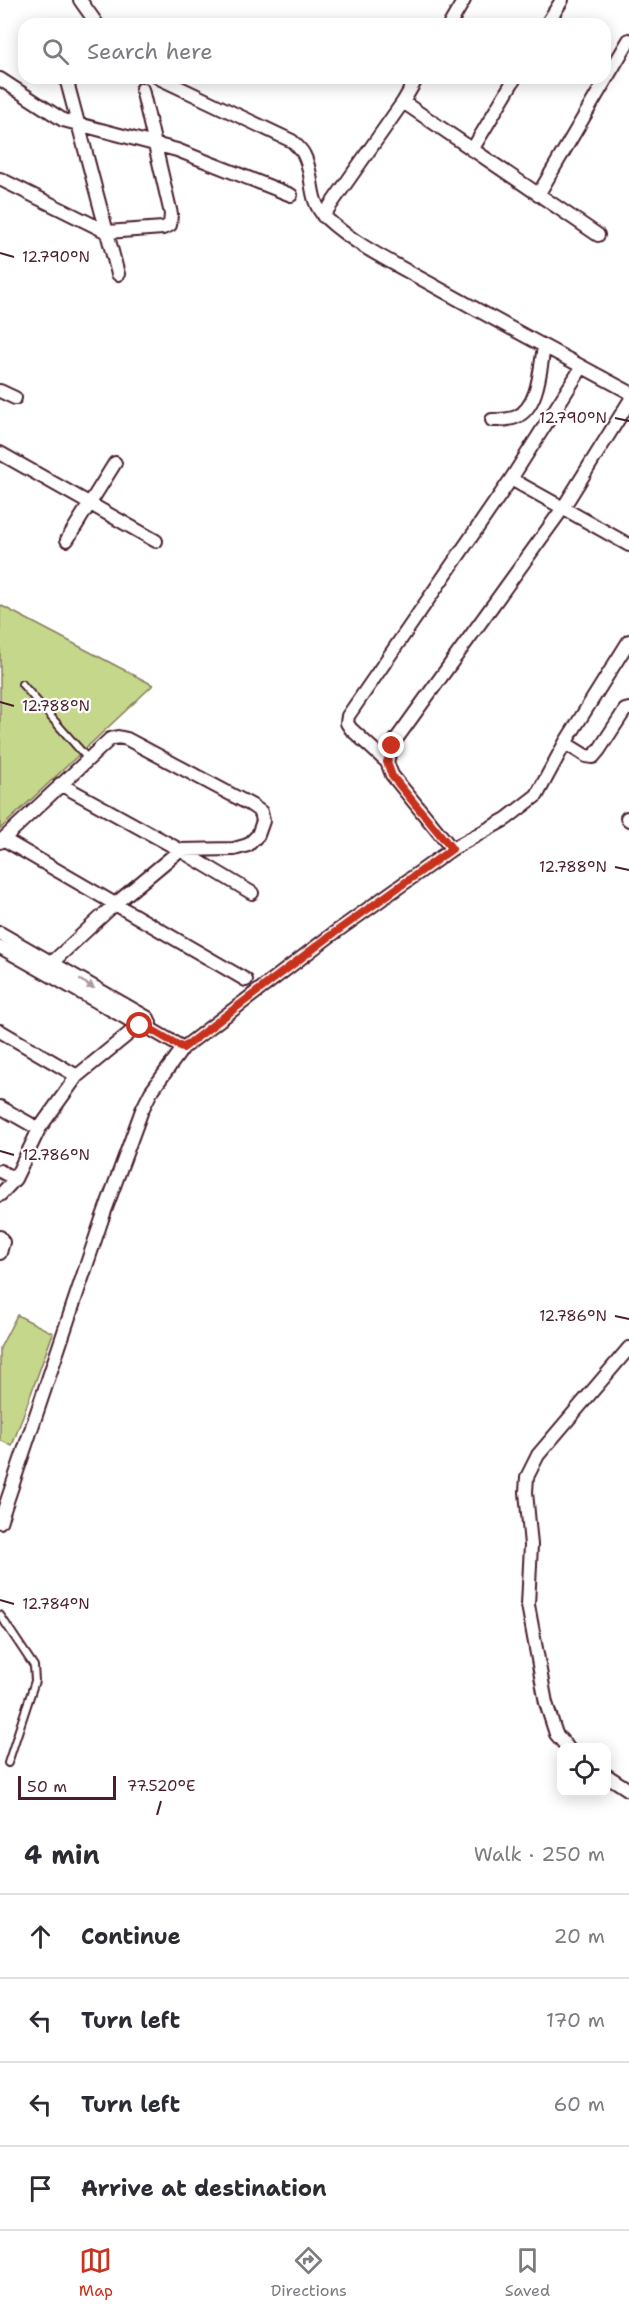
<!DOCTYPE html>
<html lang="en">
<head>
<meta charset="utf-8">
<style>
  body { margin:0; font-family:"Shantell Sans",sans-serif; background:#f2f2f3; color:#2b2b33 }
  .controls { position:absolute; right:18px; bottom:18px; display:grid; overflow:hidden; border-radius:12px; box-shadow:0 3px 15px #0003 }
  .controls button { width:54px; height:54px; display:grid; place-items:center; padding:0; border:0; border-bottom:2px solid #e1e1e2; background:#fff; color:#2b2b33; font:30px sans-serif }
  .scale { position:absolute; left:18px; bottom:15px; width:98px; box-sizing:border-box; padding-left:6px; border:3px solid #4a1f2b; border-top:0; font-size:16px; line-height:21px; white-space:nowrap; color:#4a1f2b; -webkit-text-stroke:4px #fff; paint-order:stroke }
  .stop { position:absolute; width:18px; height:18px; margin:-14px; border:4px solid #c8321e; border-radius:50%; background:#fff }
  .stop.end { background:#c8321e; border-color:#fff; box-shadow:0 2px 6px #0008 }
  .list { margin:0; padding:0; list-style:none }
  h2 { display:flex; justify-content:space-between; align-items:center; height:78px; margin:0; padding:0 24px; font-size:26px }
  h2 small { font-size:20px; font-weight:400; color:#7c7c81 }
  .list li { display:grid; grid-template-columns:39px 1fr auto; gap:18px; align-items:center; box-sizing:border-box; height:84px; padding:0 24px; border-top:2px solid #e1e1e2 }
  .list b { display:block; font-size:22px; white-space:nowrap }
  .list em { font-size:20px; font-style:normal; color:#7c7c81 }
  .icon { flex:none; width:33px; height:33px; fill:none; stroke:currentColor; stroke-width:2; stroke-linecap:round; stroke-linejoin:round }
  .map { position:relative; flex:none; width:629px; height:1815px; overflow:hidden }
  .search { position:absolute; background:#fff; box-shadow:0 3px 15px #0003; left:18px; right:18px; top:18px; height:66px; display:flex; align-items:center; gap:15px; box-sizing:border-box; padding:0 21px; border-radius:18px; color:#7c7c81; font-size:22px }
  .sheet { height:414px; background:#fff }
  nav { display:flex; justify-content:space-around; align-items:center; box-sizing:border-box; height:84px; border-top:2px solid #e1e1e2; background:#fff; font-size:16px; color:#7c7c81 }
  nav a { display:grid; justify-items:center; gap:3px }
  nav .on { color:#c8321e }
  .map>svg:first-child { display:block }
  .green { fill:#c5d78b; stroke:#887b5b; stroke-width:1.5 }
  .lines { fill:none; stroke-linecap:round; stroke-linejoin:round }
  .lane-casing { stroke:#4a1f2b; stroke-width:10 }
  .street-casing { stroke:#4a1f2b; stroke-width:16 }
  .lane { stroke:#fff; stroke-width:6 }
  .street { stroke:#fff; stroke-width:12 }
  .oneway { fill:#ae9aa0 }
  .route { stroke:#c8321e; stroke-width:8 }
  .ticks { fill:none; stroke:#4a1f2b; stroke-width:2 }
  .ticks-label { font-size:15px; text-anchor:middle; fill:#4a1f2b; stroke:#fff; stroke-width:4.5; stroke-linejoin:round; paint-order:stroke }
</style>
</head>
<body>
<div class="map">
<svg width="629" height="1815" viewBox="0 0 629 1815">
  <rect width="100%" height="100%" fill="#fff"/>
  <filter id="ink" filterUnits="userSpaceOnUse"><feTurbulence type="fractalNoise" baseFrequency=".0167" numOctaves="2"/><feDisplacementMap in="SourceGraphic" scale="12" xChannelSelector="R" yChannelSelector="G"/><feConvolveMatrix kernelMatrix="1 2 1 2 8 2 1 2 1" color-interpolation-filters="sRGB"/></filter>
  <g filter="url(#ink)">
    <path class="green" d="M 0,605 L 153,685 L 0,829 Z
      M 17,1315 L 53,1333 L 12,1446 L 0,1440 L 0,1348 Z"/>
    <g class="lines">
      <g class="lane-casing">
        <path id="lane" d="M 22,684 L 88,759
          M 0,1615 L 34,1666 L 35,1681 L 8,1763"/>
      </g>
      <g class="street-casing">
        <path id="street" d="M 80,0 L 97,24
          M 450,24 L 464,0
          M 547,24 L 562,0
          M 66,78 L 118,274
          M 159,78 L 292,141 C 296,145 302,150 304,155 C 315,176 307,200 326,218 C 355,245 395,264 429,283 C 495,320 562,356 629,392
          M 0,79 L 63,120 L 177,150 L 291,195
          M 403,102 L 598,235
          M 472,150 L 515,78
          M 0,179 L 107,232 L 163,228 L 170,225 L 171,214 L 142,89
          M 538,195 L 629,40
          M 323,216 L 403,102 L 417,78
          M 0,391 L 15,398
          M 492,420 C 500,420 509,420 516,417 C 539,407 540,368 544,347
          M 0,453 L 156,541
          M 511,479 L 563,508 L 629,402
          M 67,540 L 115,463
          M 565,743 L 586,756 L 593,757 L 599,750 L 625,710 L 629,709
          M 387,762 L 351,729 L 347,723 L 348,716 L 511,479 L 582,367
          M 60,784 L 180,850 L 252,893
          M 627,818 L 629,820
          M 3,839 L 246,980
          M 0,842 L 110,739 L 118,737 L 127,739 L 251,805 L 261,812 L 263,821 L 258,835 L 248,845 L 234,849 L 180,850 L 115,904 L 43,971
          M 452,849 L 392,775 L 387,762 L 392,745 L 563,508 L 629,545
          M 0,933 L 148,1018 L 150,1023
          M 0,947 L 140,1026 L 152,1030 L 183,1048
          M 0,1031 L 77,1076
          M 0,1107 L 39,1129
          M 0,1171 L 15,1179
          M 0,1195 L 15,1179 L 39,1129 L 77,1076 L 148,1018
          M 0,1237 L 3,1242 L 0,1253
          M 0,1522 L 102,1219 L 142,1110 L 151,1092 L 183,1048 L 330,936 L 452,849 L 506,819 L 537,795 L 565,743 L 629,641
          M 568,1748 L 556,1734 L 546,1703 L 528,1605 L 531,1545 L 526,1492 L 527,1477 L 538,1455 L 629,1348
          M 606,1775 L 629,1790"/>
      </g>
      <use href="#lane" class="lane"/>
      <use href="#street" class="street"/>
    </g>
    <defs><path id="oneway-solid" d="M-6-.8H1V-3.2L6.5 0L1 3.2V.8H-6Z" transform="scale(1.5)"/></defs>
    <use class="oneway" href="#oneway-solid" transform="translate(87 984) rotate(30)"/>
  </g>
  <g class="lines" filter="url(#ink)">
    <path class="route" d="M 140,1026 L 152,1030 L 183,1048 L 330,936 L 452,849 L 392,776 L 387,762 L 392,746"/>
  </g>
  <path class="ticks" d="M 0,253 L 14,257M 615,418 L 629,421M 0,702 L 14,706M 615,867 L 629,870M 0,1151 L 14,1155M 615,1316 L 629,1319M 0,1600 L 14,1604M 157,1815 L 161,1801"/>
  <g class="ticks-label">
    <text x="56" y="262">12.790°N</text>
    <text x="573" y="423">12.790°N</text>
    <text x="56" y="711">12.788°N</text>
    <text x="573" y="872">12.788°N</text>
    <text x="56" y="1160">12.786°N</text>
    <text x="573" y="1321">12.786°N</text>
    <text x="56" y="1609">12.784°N</text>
    <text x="161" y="1791">77.520°E</text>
  </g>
</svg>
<div class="controls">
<button><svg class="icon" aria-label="locate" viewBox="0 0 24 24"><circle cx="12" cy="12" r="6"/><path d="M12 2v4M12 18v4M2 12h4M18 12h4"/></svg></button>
</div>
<div class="scale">50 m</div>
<div class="stop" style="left:140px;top:1026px"></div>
<div class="stop end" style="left:392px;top:746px"></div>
<div class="search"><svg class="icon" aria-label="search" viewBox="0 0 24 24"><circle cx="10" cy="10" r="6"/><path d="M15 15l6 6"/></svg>Search here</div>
</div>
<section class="sheet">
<h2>4 min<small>Walk · 250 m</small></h2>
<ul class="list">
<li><svg class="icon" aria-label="ahead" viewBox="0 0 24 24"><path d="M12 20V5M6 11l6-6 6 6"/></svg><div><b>Continue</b></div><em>20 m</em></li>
<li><svg class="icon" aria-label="left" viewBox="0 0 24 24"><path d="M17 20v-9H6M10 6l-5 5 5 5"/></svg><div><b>Turn left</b></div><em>170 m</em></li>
<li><svg class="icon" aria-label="left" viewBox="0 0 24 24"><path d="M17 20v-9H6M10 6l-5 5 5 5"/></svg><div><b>Turn left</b></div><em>60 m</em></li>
<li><svg class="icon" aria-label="arrive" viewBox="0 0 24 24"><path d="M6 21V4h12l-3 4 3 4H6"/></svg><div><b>Arrive at destination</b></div></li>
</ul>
</section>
<nav>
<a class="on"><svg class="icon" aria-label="map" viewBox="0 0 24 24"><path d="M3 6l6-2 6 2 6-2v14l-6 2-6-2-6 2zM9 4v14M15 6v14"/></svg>Map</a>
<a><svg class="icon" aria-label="directions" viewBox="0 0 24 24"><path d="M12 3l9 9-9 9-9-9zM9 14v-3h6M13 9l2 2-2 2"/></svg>Directions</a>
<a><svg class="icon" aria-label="saved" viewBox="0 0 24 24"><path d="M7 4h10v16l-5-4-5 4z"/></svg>Saved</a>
</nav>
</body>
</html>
